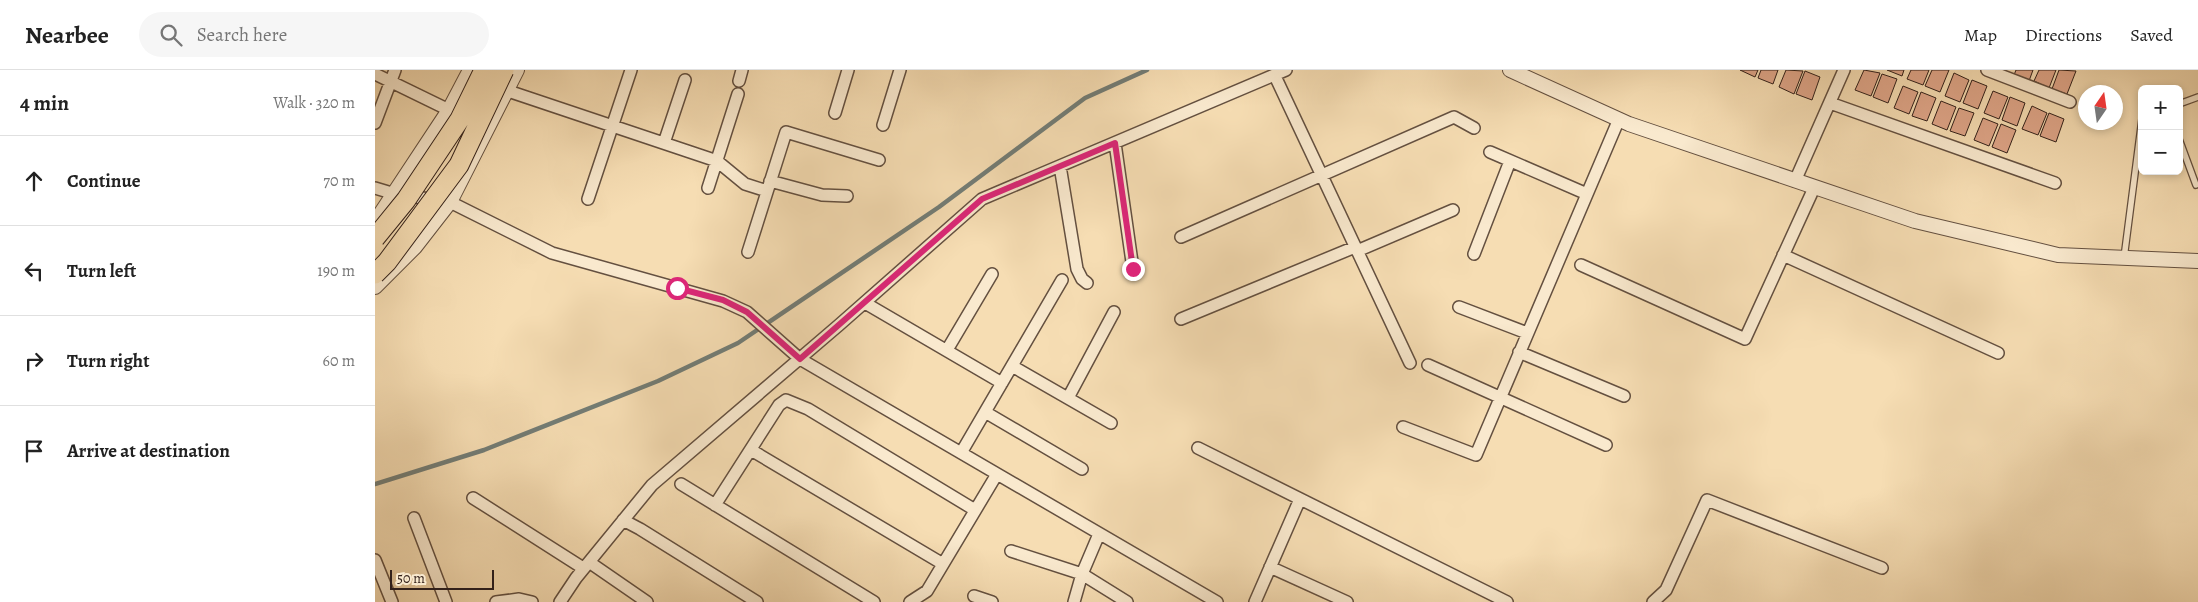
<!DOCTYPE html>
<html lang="en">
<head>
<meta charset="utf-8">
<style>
  body { margin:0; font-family:Alegreya,serif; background:#f6f6f6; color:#222 }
  .controls { position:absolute; right:15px; top:15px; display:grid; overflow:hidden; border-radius:8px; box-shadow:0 2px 8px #0003 }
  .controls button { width:45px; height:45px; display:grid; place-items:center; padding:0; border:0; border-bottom:1px solid #e0e0e0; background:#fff; color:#222; font:25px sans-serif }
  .compass { position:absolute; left:1703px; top:15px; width:45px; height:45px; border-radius:50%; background:#fff; box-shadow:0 2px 8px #0003; rotate:13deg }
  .scale { position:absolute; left:15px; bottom:12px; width:104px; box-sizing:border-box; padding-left:5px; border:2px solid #33211a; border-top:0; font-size:14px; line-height:18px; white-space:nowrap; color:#33211a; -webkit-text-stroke:4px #f9e9ce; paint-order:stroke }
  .stop { position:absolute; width:15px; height:15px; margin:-11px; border:4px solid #db2777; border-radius:50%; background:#fff }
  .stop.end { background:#db2777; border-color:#fff; box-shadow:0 1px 5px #0008 }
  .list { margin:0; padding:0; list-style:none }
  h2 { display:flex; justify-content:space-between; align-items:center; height:65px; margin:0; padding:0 20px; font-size:21px }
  h2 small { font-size:16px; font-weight:400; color:#767676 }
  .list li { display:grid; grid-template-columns:32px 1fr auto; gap:15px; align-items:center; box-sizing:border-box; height:90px; padding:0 20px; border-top:1px solid #e0e0e0 }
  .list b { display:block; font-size:19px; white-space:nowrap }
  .list em { font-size:16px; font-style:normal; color:#767676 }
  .icon { flex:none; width:28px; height:28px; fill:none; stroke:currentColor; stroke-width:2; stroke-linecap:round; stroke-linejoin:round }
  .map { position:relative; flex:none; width:1823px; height:532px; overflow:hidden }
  header { display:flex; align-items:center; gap:30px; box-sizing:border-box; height:70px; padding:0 25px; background:#fff; border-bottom:1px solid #e0e0e0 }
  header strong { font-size:24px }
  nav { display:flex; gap:28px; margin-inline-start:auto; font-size:18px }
  .search { width:350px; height:45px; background:#f6f6f6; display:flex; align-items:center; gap:12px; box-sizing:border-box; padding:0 18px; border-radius:28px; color:#767676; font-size:19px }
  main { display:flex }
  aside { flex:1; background:#fff }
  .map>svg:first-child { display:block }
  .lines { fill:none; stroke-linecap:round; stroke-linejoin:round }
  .stream { stroke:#737d76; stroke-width:4.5 }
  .building { fill:#dea588; stroke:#33211a }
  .service-casing { stroke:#645040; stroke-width:8 }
  .minor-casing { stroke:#645040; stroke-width:14 }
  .tertiary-casing { stroke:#645040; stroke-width:16 }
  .service { stroke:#f9e9ce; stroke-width:5.5 }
  .minor { stroke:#f9e9ce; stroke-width:11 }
  .tertiary { stroke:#f9e9ce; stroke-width:14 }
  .trunk-bridge-casing { stroke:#33211a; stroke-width:21; stroke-linecap:butt }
  .trunk-bridge { stroke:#f6ddb3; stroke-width:19 }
  .route { stroke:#db2777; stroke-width:6 }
</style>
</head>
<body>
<header>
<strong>Nearbee</strong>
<div class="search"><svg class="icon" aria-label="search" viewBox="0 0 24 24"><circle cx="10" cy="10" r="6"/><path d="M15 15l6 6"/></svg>Search here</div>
<nav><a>Map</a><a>Directions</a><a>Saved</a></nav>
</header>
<main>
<aside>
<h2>4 min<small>Walk · 320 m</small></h2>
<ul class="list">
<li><svg class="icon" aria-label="ahead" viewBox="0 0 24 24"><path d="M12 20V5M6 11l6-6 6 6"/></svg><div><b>Continue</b></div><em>70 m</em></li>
<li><svg class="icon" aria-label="left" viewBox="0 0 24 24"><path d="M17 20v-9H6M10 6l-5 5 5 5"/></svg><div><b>Turn left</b></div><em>190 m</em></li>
<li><svg class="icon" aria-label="right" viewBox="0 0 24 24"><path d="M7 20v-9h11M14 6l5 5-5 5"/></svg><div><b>Turn right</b></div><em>60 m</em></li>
<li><svg class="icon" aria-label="arrive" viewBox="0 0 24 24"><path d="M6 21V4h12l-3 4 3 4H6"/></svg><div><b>Arrive at destination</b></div></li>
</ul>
</aside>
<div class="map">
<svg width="1823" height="532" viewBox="0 0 1823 532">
  <rect width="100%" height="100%" fill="#f6ddb3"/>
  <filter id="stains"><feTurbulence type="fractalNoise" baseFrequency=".004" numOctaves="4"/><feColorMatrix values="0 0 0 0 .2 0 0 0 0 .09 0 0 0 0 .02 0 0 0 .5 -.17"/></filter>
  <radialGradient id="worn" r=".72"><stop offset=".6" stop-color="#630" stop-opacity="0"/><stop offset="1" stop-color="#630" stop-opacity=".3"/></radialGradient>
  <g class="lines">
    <path class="stream" d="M 0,414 L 109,380 L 283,311 L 363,273 L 564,137 L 710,28 L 772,0"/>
  </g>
  <path class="building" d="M 1365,0 L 1383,0 L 1380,7 Z
    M 1386,0 L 1403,0 L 1398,14 L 1383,8 Z
    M 1411,0 L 1428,1 L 1419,24 L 1404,17 Z
    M 1489,0 L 1505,3 L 1496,26 L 1480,20 Z
    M 1512,0 L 1529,0 L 1527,6 Z
    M 1536,0 L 1554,0 L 1548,15 L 1532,9 Z
    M 1557,0 L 1574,0 L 1565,22 L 1550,16 Z
    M 1641,0 L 1658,0 L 1654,11 L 1639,5 Z
    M 1664,0 L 1681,0 L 1674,18 L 1659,11 Z
    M 1684,0 L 1701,1 L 1692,24 L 1677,19 Z
    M 1430,1 L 1445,7 L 1437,30 L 1421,24 Z
    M 1579,3 L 1594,10 L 1585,32 L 1570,26 Z
    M 1507,4 L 1522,9 L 1513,33 L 1498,27 Z
    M 1597,10 L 1612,16 L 1603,39 L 1588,33 Z
    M 1528,16 L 1543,22 L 1534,44 L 1519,38 Z
    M 1618,21 L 1633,27 L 1624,49 L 1609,43 Z
    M 1546,22 L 1561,28 L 1552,51 L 1537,46 Z
    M 1635,27 L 1650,33 L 1642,56 L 1627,50 Z
    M 1566,31 L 1581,37 L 1572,60 L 1557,54 Z
    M 1657,36 L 1672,43 L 1663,65 L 1647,59 Z
    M 1584,38 L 1599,43 L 1590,66 L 1575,61 Z
    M 1674,43 L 1689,49 L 1681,72 L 1665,66 Z
    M 1608,48 L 1623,54 L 1614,76 L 1599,70 Z
    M 1626,54 L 1641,60 L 1632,83 L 1617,77 Z"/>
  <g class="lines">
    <g class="service-casing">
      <path id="service" d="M 1804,34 L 1823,27
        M 1804,69 L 1821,115
        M 1749,188 L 1767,49"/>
    </g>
    <g class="minor-casing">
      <path id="minor" d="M 1612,0 L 1695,32
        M 0,4 L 74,40
        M 900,6 L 1035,293
        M 364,11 L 367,0
        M 133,21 L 342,91 L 370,114 L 392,121
        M 1455,33 L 1680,113
        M 460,43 L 473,0
        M 0,53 L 20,0
        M 508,55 L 525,0
        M 289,73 L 310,10
        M 740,73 L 758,199
        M 1115,82 L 1212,124
        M 685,96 L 702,199 L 707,209 L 712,213
        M 395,111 L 447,125 L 472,126
        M 1420,111 L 1469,0
        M 0,118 L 20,124 L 75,132 L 177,183 L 348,231 L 372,242 L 425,289 L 842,532
        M 333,118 L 363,24
        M 213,129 L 256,0
        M 806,167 L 1079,47 L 1099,58
        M 982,181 L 1078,140
        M 373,182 L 411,62 L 504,90
        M 1099,184 L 1135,91
        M 1408,185 L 1623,283
        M 1206,195 L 1370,269 L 1439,118
        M 490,233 L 627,313
        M 1084,237 L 1152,263
        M 806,249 L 980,177
        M 572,280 L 617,204
        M 1144,282 L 1249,326
        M 1053,295 L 1231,375
        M 637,296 L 736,353
        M 693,328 L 739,242
        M 610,342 L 707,399
        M 1028,357 L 1101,385 L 1244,49
        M 823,378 L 1132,532
        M 376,380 L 568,494
        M 586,383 L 687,210
        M 306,414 L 499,532
        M 98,428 L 208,498
        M 340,435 L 404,335 L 411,330 L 433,339 L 600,440
        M 39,448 L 71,532
        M 248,450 L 265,459 L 382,532
        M 636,481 L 707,504 L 752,532
        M 0,490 L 17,532
        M 214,492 L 272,532
        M 895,497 L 972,532
        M 599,526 L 617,532
        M 121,532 L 144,529 L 157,532
        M 185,532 L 201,508 L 277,415 L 464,255 L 607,129 L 911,0
        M 535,532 L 552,521 L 622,404
        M 699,532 L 707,504 L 724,464
        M 880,532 L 925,429
        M 1278,532 L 1291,520 L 1332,430 L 1507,498"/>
    </g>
    <g class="tertiary-casing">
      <path id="tertiary" d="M 1135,0 L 1254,54 L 1540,151 L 1683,185 L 1823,191
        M 0,152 L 74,40 L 95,0
        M 0,217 L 40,177 L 75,132 L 142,0"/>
    </g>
    <use href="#service" class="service"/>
    <use href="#minor" class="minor"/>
    <use href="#tertiary" class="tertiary"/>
    <g class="trunk-bridge-casing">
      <path id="trunk-bridge" d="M 0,168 L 31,130 L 85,49 L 109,0
        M 0,204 L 12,192 L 84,95 L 129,0"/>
    </g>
    <use href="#trunk-bridge" class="trunk-bridge"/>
  </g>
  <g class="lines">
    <path class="route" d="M 302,218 L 348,230 L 372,242 L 425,289 L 607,129 L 740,73 L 758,199"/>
  </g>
  <rect width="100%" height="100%" filter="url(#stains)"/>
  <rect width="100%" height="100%" fill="url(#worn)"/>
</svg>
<div class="controls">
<button>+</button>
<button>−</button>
</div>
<svg class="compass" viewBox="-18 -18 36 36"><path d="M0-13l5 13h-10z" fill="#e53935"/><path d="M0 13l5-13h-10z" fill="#767676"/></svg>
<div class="scale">50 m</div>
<div class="stop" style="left:302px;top:218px"></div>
<div class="stop end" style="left:758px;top:199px"></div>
</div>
</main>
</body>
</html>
